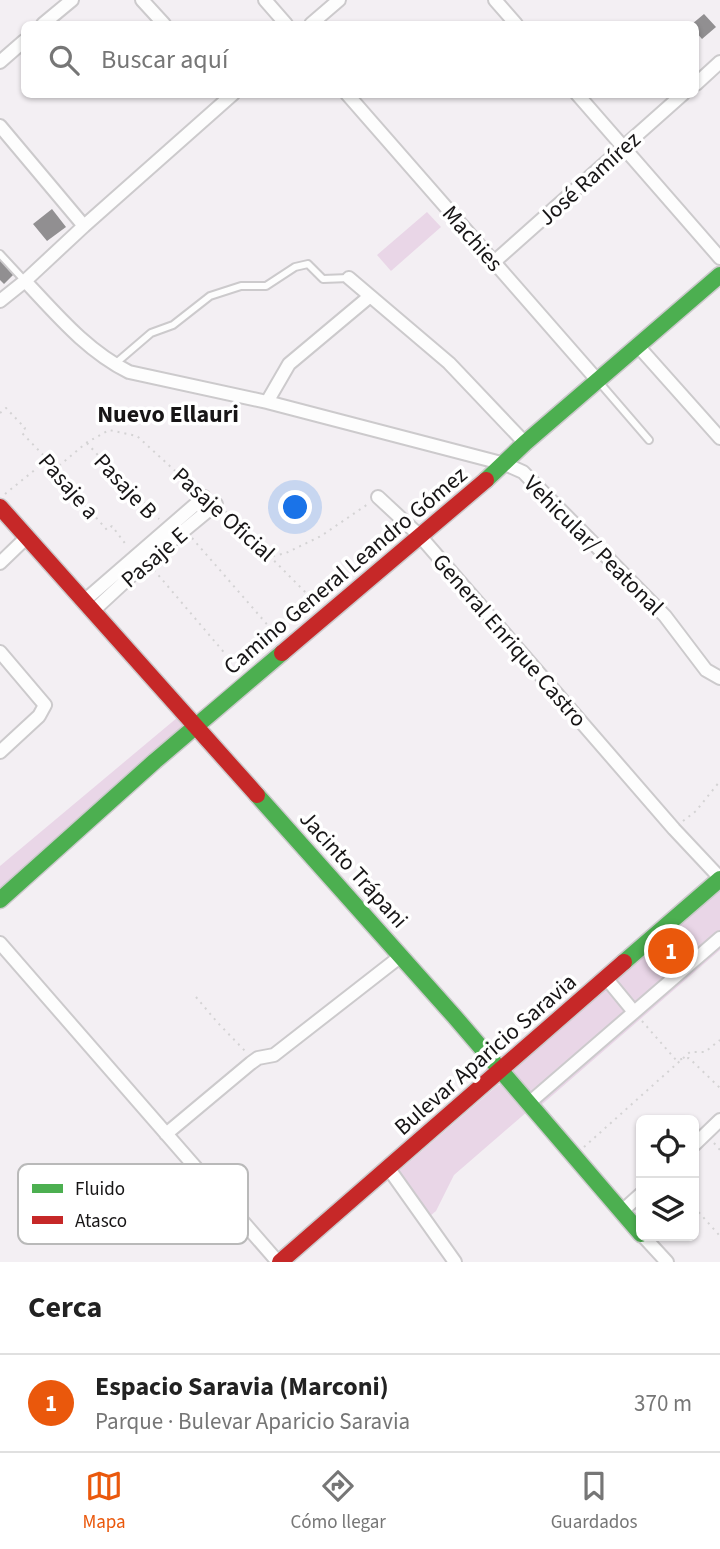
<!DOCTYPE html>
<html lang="es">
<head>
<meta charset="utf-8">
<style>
  body { margin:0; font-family:"Source Sans 3",sans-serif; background:#f2f2f2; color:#222 }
  .controls { position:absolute; right:21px; bottom:21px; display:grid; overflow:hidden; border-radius:10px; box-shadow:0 2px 5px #0004 }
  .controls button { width:63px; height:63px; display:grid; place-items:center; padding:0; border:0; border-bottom:2px solid #e0e0e0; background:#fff; color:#222; font:35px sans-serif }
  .you { position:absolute; left:296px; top:508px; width:24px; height:24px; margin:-18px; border:5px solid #fff; border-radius:50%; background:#1a73e8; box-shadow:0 0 0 10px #1a73e833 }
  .badge { display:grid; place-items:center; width:46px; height:46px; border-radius:50%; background:#ea580c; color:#fff; font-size:23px; font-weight:700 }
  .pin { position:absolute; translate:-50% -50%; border:4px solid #fff; box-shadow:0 2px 7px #0006 }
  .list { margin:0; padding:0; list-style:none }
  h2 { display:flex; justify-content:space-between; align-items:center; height:91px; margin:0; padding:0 28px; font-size:30px }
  h2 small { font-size:23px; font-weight:400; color:#767676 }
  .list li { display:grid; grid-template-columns:46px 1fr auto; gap:21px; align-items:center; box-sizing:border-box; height:98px; padding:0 28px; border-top:2px solid #e0e0e0 }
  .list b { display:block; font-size:26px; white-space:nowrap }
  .list p { margin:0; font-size:23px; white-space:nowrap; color:#767676 }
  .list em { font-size:23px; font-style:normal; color:#767676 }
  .icon { flex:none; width:38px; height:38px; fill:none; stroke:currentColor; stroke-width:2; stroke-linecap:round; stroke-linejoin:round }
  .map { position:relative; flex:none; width:720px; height:1262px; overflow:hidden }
  .search { position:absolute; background:#fff; box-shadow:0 2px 5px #0004; left:21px; right:21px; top:21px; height:77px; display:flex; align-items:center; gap:18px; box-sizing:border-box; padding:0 24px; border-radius:10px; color:#767676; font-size:26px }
  .sheet { height:189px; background:#fff }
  nav { display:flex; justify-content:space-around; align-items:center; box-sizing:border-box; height:98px; border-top:2px solid #e0e0e0; background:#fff; font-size:19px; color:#767676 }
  nav a { display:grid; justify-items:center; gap:4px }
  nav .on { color:#ea580c }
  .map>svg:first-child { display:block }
  .green { fill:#e9d6e7 }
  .building { fill:#918f91 }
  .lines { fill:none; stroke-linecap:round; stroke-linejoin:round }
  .lane-casing { stroke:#cccacc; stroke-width:10 }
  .street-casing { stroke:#cccacc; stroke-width:16 }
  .fast-casing { stroke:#cccacc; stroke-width:19 }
  .jam-casing { stroke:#cccacc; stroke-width:19 }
  .path { stroke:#d4d3d4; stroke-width:2; stroke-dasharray:2 5; stroke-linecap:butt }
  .lane { stroke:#fdfdfd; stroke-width:6 }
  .street { stroke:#fdfdfd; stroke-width:12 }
  .fast { stroke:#4caf50; stroke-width:16 }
  .jam { stroke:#c62828; stroke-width:16 }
  .labels { text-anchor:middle; stroke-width:7; stroke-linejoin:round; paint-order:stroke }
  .street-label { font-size:23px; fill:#171516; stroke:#fff }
  .neighbourhood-label { font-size:24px; font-weight:bold; fill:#171516; stroke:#fff }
  .key { fill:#fff; stroke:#b9b9b9; stroke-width:2 }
  .key-label { font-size:19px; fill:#171516 }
</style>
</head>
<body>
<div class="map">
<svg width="720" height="1262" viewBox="0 0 720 1262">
  <rect width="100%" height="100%" fill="#f3eff3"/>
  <path class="green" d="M 427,212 L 441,227 L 391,271 L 377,255 Z
    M 184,712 L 197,726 L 0,900 L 0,866 Z
    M 720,885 L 720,950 L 539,1107 L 512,1075 L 513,1067 Z
    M 503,1084 L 528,1111 L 454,1175 L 436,1211 L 430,1216 L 399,1174 L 399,1171 L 498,1085 Z"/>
  <path class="building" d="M 704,14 L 716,27 L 702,39 L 696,32 L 696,24 L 692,24 Z
    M 52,209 L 66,227 L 47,241 L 33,224 Z
    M 0,260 L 14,274 L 4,284 L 0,280 Z"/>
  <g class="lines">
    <g class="lane-casing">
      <path id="lane" d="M 0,254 L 25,281
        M 116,363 L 151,333 L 173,325 L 210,296 L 241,286 L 266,286 L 295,267 L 308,264 L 323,279 L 349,278
        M 599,382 L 649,440"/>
    </g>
    <g class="street-casing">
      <path id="street" d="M 142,0 L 164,24
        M 265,0 L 286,24
        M 495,0 L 516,24
        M 43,24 L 72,0
        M 311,24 L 339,0
        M 0,62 L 24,41
        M 696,84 L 720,62
        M 347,94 L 598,381
        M 577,94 L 720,258
        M 0,126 L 84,226
        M 494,262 L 683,94
        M 349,278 L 449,363 L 525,443
        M 25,281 C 57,315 87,351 129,372 L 267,402 L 505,464 L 523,472 L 665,616 L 706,670 L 720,678
        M 0,301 L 25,281 L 84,226 L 233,94
        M 638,346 L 720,438
        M 267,402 L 289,364 L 369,297
        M 378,497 L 420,536 L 674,829 L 720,878
        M 0,563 L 27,537
        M 84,601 L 204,497
        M 93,611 L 147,561 L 216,504
        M 0,652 L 45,705 L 39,716 L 0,752
        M 0,943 L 278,1262
        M 606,978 L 634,1012
        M 529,1103 L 720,938
        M 166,1134 L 251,1063 L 258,1058 L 274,1055 L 401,956
        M 694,1145 L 720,1120
        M 389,1169 L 455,1262
        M 621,1212 L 641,1194
        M 643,1236 L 667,1262"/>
    </g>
    <g class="fast-casing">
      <path id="fast" d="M 486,480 L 525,443 L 720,275
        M 257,795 L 454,1016 L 641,1234
        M 0,900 L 155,761 L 282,653
        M 624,962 L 720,879"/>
    </g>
    <g class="jam-casing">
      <path id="jam" d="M 0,507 L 257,795
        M 282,653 L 486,480
        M 280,1262 L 624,962"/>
    </g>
    <path class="path" d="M 0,413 L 6,408 L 25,428 L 22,433 L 48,460 L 54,470 L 107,530 L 112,526 L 127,546
      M 87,443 L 129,490 L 135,491 L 159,519
      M 54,470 L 86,443 L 109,430 L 137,436 L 196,490
      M 5,494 L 47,460
      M 225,511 L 317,604
      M 192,538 L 278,637
      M 273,556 L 286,553 L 321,536 L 368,504
      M 154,570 L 239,670
      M 683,821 L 696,811 L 720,781
      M 196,997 L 217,1022 L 247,1053
      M 642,1021 L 676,1060 L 689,1058 L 720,1088
      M 714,1143 L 720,1150
      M 584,1147 L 690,1052 L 705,1052 L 720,1040
      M 694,1207 L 720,1236"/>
    <use href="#lane" class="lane"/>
    <use href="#street" class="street"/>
    <use href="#fast" class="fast"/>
    <use href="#jam" class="jam"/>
  </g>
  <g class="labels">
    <g class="street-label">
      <text transform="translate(589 178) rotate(-42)" y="8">José Ramírez</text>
      <text transform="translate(473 238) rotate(49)" y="8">Machies</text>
      <text transform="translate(69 486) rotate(49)" y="8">Pasaje a</text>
      <text transform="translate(126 486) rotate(47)" y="8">Pasaje B</text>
      <text transform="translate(224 514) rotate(42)" y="8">Pasaje Oficial</text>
      <text transform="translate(594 545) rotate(45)" y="8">Vehicular/ Peatonal</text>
      <text transform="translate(154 557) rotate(-41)" y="8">Pasaje E</text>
      <text transform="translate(345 570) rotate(-40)" y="8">Camino General Leandro Gómez</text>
      <text transform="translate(510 640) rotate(49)" y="8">General Enrique Castro</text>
      <text transform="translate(354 869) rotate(48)" y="8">Jacinto Trápani</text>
      <text transform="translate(485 1054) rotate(-41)" y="8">Bulevar Aparicio Saravia</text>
    </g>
    <g class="neighbourhood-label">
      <text x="168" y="422">Nuevo Ellauri</text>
    </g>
  </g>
  <rect x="18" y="1164" width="230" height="80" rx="10" class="key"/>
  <rect x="32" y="1184" width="31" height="9" fill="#4caf50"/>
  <rect x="32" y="1216" width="31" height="8" fill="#c62828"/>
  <g class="key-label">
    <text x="75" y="1195">Fluido</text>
    <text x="75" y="1227">Atasco</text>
  </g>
</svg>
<div class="controls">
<button><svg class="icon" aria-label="locate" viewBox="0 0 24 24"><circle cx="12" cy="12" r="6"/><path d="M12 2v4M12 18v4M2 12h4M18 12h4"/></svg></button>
<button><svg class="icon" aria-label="layers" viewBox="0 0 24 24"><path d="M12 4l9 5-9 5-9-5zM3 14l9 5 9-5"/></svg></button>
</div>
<div class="you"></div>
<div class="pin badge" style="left:671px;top:951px">1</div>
<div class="search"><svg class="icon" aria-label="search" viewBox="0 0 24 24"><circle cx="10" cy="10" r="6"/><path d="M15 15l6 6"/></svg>Buscar aquí</div>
</div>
<section class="sheet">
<h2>Cerca<small></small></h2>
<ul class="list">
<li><span class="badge">1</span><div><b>Espacio Saravia (Marconi)</b><p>Parque · Bulevar Aparicio Saravia</p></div><em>370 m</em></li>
</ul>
</section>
<nav>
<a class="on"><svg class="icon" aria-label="map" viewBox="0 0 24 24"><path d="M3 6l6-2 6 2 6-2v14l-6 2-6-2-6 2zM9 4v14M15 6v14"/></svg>Mapa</a>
<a><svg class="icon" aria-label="directions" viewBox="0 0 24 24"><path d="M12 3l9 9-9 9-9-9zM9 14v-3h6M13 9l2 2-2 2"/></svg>Cómo llegar</a>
<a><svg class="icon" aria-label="saved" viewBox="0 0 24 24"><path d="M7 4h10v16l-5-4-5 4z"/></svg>Guardados</a>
</nav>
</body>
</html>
